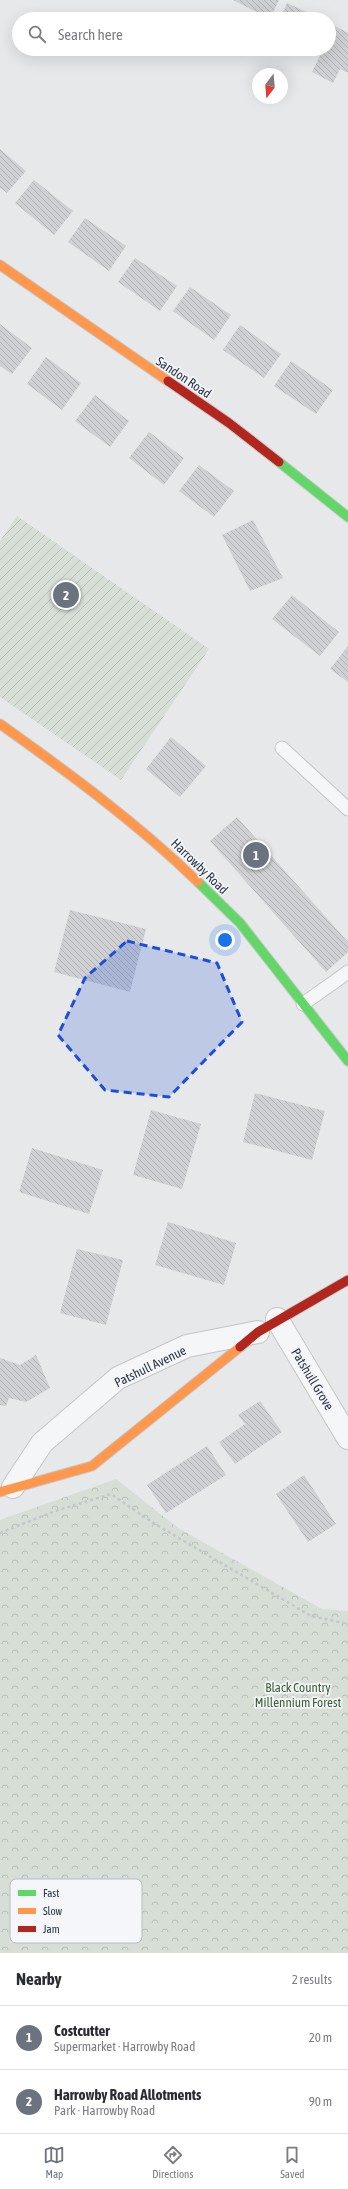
<!DOCTYPE html>
<html lang="en">
<head>
<meta charset="utf-8">
<style>
  body { margin:0; font-family:"Asap Condensed",sans-serif; background:#f2f2f3; color:#2b2b33 }
  .compass { position:absolute; left:252px; top:68px; width:36px; height:36px; border-radius:50%; background:#fff; box-shadow:0 4px 16px #0002; rotate:196deg }
  .you { position:absolute; left:225px; top:940px; width:14px; height:14px; margin:-10px; border:3px solid #fff; border-radius:50%; background:#1a73e8; box-shadow:0 0 0 6px #1a73e833 }
  .badge { display:grid; place-items:center; width:26px; height:26px; border-radius:50%; background:#6c737f; color:#fff; font-size:13px; font-weight:700 }
  .pin { position:absolute; translate:-50% -50%; border:2px solid #fff; box-shadow:0 1px 4px #0006 }
  .list { margin:0; padding:0; list-style:none }
  h2 { display:flex; justify-content:space-between; align-items:center; height:52px; margin:0; padding:0 16px; font-size:17px }
  h2 small { font-size:13px; font-weight:400; color:#7c7c81 }
  .list li { display:grid; grid-template-columns:26px 1fr auto; gap:12px; align-items:center; box-sizing:border-box; height:64px; padding:0 16px; border-top:1px solid #e1e1e2 }
  .list b { display:block; font-size:15px; white-space:nowrap }
  .list p { margin:0; font-size:13px; white-space:nowrap; color:#7c7c81 }
  .list em { font-size:13px; font-style:normal; color:#7c7c81 }
  .icon { flex:none; width:22px; height:22px; fill:none; stroke:currentColor; stroke-width:2; stroke-linecap:round; stroke-linejoin:round }
  .map { position:relative; flex:none; width:348px; height:1953px; overflow:hidden }
  .search { position:absolute; background:#fff; box-shadow:0 4px 16px #0002; left:12px; right:12px; top:12px; height:44px; display:flex; align-items:center; gap:10px; box-sizing:border-box; padding:0 14px; border-radius:22px; color:#7c7c81; font-size:15px }
  .sheet { height:180px; background:#fff }
  nav { display:flex; justify-content:space-around; align-items:center; box-sizing:border-box; height:56px; border-top:1px solid #e1e1e2; background:#fff; font-size:11px; color:#7c7c81 }
  nav a { display:grid; justify-items:center; gap:2px }
  nav .on { color:#6c737f }
  .map>svg:first-child { display:block }
  .forest { fill:url(#forest-crowns) }
  .garden { fill:url(#garden-furrows) }
  .building { fill:url(#building-back-hatch) }
  .lines { fill:none; stroke-linecap:round; stroke-linejoin:round }
  .lane-casing { stroke:#c4c6c8; stroke-width:15 }
  .street-casing { stroke:#c4c6c8; stroke-width:24 }
  .fast-casing { stroke:#c4c6c8; stroke-width:11 }
  .slow-casing { stroke:#c4c6c8; stroke-width:11 }
  .jam-casing { stroke:#c4c6c8; stroke-width:11 }
  .path { stroke:#c5c6ca; stroke-width:2.5; stroke-dasharray:3 3; stroke-linecap:butt }
  .lane { stroke:#f5f6f7; stroke-width:13 }
  .street { stroke:#f5f6f7; stroke-width:22 }
  .fast { stroke:#63d668; stroke-width:9 }
  .slow { stroke:#ff974d; stroke-width:9 }
  .jam { stroke:#b3261e; stroke-width:9 }
  .marked { fill:#1d4ed8; fill-opacity:0.2; stroke:#1d4ed8; stroke-width:3; stroke-dasharray:8 5; stroke-linejoin:round }
  .labels { text-anchor:middle; stroke-width:3.5; stroke-linejoin:round; paint-order:stroke }
  .street-label { font-size:13px; fill:#2b3445; stroke:#f4f6f9 }
  .park-label { font-size:13px; fill:#3f6138; stroke:#f4f6f9 }
  .key { fill:#f4f6f9; stroke:#b8bcc3; stroke-width:1 }
  .key-label { font-size:11px; fill:#2b3445 }
</style>
</head>
<body>
<div class="map">
<svg width="348" height="1953" viewBox="0 0 348 1953">
  <defs>
    <pattern id="forest-crowns" width="20" height="18" patternUnits="userSpaceOnUse"><rect width="20" height="18" fill="#d6ded6"/><path d="M2 6a3 3 0 1 1 6 0M12 15a3 3 0 1 1 6 0" fill="none" stroke="#b8bfb9"/></pattern>
    <pattern id="garden-furrows" width="10" height="10" patternUnits="userSpaceOnUse"><rect width="10" height="10" fill="#d6ded6"/><path d="M-1 1l2-2M0 10L10 0M9 11l2-2" fill="none" stroke="#b8bfb9"/></pattern>
    <pattern id="building-back-hatch" width="6" height="6" patternUnits="userSpaceOnUse"><rect width="6" height="6" fill="#ced0d3"/><path d="M-1 5l2 2M0 0l6 6M5-1l2 2" fill="none" stroke="#b1b3b6"/></pattern>
  </defs>
  <rect width="100%" height="100%" fill="#e6e8ea"/>
  <path class="forest" d="M 116,1479 L 178,1528 L 322,1609 L 348,1611 L 348,1953 L 0,1953 L 0,1520 Z"/>
  <path class="garden" d="M 17,516 L 209,649 L 121,780 L 0,697 L 0,541 Z"/>
  <path class="building" d="M 233,0 L 279,0 L 270,19 Z
    M 287,3 L 321,19 L 280,19 Z
    M 335,26 L 348,33 L 348,73 L 340,69 L 333,83 L 312,72 L 323,49 L 329,49 L 329,38 Z
    M 0,149 L 26,171 L 7,193 L 0,188 Z
    M 34,180 L 73,211 L 54,235 L 15,203 Z
    M 85,218 L 126,246 L 109,271 L 68,242 Z
    M 135,258 L 177,286 L 160,311 L 118,282 Z
    M 190,287 L 231,315 L 214,340 L 173,311 Z
    M 0,324 L 32,348 L 12,374 L 0,366 Z
    M 240,325 L 281,354 L 264,378 L 223,350 Z
    M 46,357 L 81,383 L 62,410 L 27,384 Z
    M 291,361 L 333,390 L 316,414 L 274,386 Z
    M 95,395 L 129,421 L 110,447 L 75,421 Z
    M 149,432 L 184,458 L 164,485 L 129,458 Z
    M 199,465 L 234,491 L 214,517 L 179,491 Z
    M 253,520 L 283,578 L 250,591 L 222,535 Z
    M 292,595 L 339,632 L 320,656 L 272,619 Z
    M 348,646 L 348,682 L 330,669 Z
    M 171,737 L 206,766 L 180,797 L 146,769 Z
    M 237,817 L 348,942 L 348,952 L 326,972 L 210,841 Z
    M 70,910 L 146,929 L 130,992 L 54,972 Z
    M 255,1093 L 325,1111 L 312,1160 L 243,1142 Z
    M 151,1110 L 201,1124 L 182,1189 L 133,1175 Z
    M 32,1148 L 103,1170 L 89,1214 L 19,1192 Z
    M 168,1222 L 236,1243 L 224,1285 L 155,1265 Z
    M 77,1249 L 123,1260 L 106,1325 L 60,1313 Z
    M 36,1355 L 50,1388 L 26,1402 L 9,1398 L 6,1406 L 0,1405 L 0,1358 L 20,1365 Z
    M 260,1401 L 282,1432 L 235,1464 L 219,1442 L 245,1424 L 238,1415 Z
    M 207,1446 L 226,1475 L 166,1513 L 147,1485 Z
    M 304,1475 L 336,1524 L 308,1542 L 276,1494 Z"/>
  <g class="lines">
    <g class="lane-casing">
      <path id="lane" d="M 282,748 L 348,809
        M 303,1004 L 348,972"/>
    </g>
    <g class="street-casing">
      <path id="street" d="M 277,1319 L 348,1438
        M 13,1487 L 42,1443 L 118,1378 L 187,1346 L 258,1332"/>
    </g>
    <g class="fast-casing">
      <path id="fast" d="M 279,462 L 348,517
        M 198,882 L 240,923 L 348,1061"/>
    </g>
    <g class="slow-casing">
      <path id="slow" d="M 0,265 L 168,381
        M 0,724 C 69,773 137,823 198,882
        M 0,1492 L 92,1466 L 240,1347"/>
    </g>
    <g class="jam-casing">
      <path id="jam" d="M 168,381 L 229,423 L 279,462
        M 240,1347 L 258,1332 L 348,1280"/>
    </g>
    <path class="path" d="M 0,1533 L 55,1511 L 111,1494 L 155,1524 L 311,1616 L 348,1624"/>
    <use href="#lane" class="lane"/>
    <use href="#street" class="street"/>
    <use href="#fast" class="fast"/>
    <use href="#slow" class="slow"/>
    <use href="#jam" class="jam"/>
  </g>
  <path class="marked" d="M 127,941 L 217,963 L 242,1022 L 169,1097 L 105,1090 L 58,1035 L 85,978 Z"/>
  <g class="labels">
    <g class="street-label">
      <text transform="translate(184 377) rotate(34)" y="5">Sandon Road</text>
      <text transform="translate(200 866) rotate(44)" y="5">Harrowby Road</text>
      <text transform="translate(150 1366) rotate(-26)" y="5">Patshull Avenue</text>
      <text transform="translate(313 1379) rotate(59)" y="5">Patshull Grove</text>
    </g>
    <g class="park-label">
      <text x="298" y="1692">Black Country<tspan x="298" dy="15">Millennium Forest</tspan></text>
    </g>
  </g>
  <rect x="10" y="1879" width="132" height="64" rx="6" class="key"/>
  <rect x="18" y="1890" width="18" height="6" fill="#63d668"/>
  <rect x="18" y="1908" width="18" height="6" fill="#ff974d"/>
  <rect x="18" y="1926" width="18" height="6" fill="#b3261e"/>
  <g class="key-label">
    <text x="43" y="1897">Fast</text>
    <text x="43" y="1915">Slow</text>
    <text x="43" y="1933">Jam</text>
  </g>
</svg>
<svg class="compass" viewBox="-18 -18 36 36"><path d="M0-13l5 13h-10z" fill="#e53935"/><path d="M0 13l5-13h-10z" fill="#7c7c81"/></svg>
<div class="you"></div>
<div class="pin badge" style="left:256px;top:855px">1</div>
<div class="pin badge" style="left:66px;top:595px">2</div>
<div class="search"><svg class="icon" aria-label="search" viewBox="0 0 24 24"><circle cx="10" cy="10" r="6"/><path d="M15 15l6 6"/></svg>Search here</div>
</div>
<section class="sheet">
<h2>Nearby<small>2 results</small></h2>
<ul class="list">
<li><span class="badge">1</span><div><b>Costcutter</b><p>Supermarket · Harrowby Road</p></div><em>20 m</em></li>
<li><span class="badge">2</span><div><b>Harrowby Road Allotments</b><p>Park · Harrowby Road</p></div><em>90 m</em></li>
</ul>
</section>
<nav>
<a class="on"><svg class="icon" aria-label="map" viewBox="0 0 24 24"><path d="M3 6l6-2 6 2 6-2v14l-6 2-6-2-6 2zM9 4v14M15 6v14"/></svg>Map</a>
<a><svg class="icon" aria-label="directions" viewBox="0 0 24 24"><path d="M12 3l9 9-9 9-9-9zM9 14v-3h6M13 9l2 2-2 2"/></svg>Directions</a>
<a><svg class="icon" aria-label="saved" viewBox="0 0 24 24"><path d="M7 4h10v16l-5-4-5 4z"/></svg>Saved</a>
</nav>
</body>
</html>
